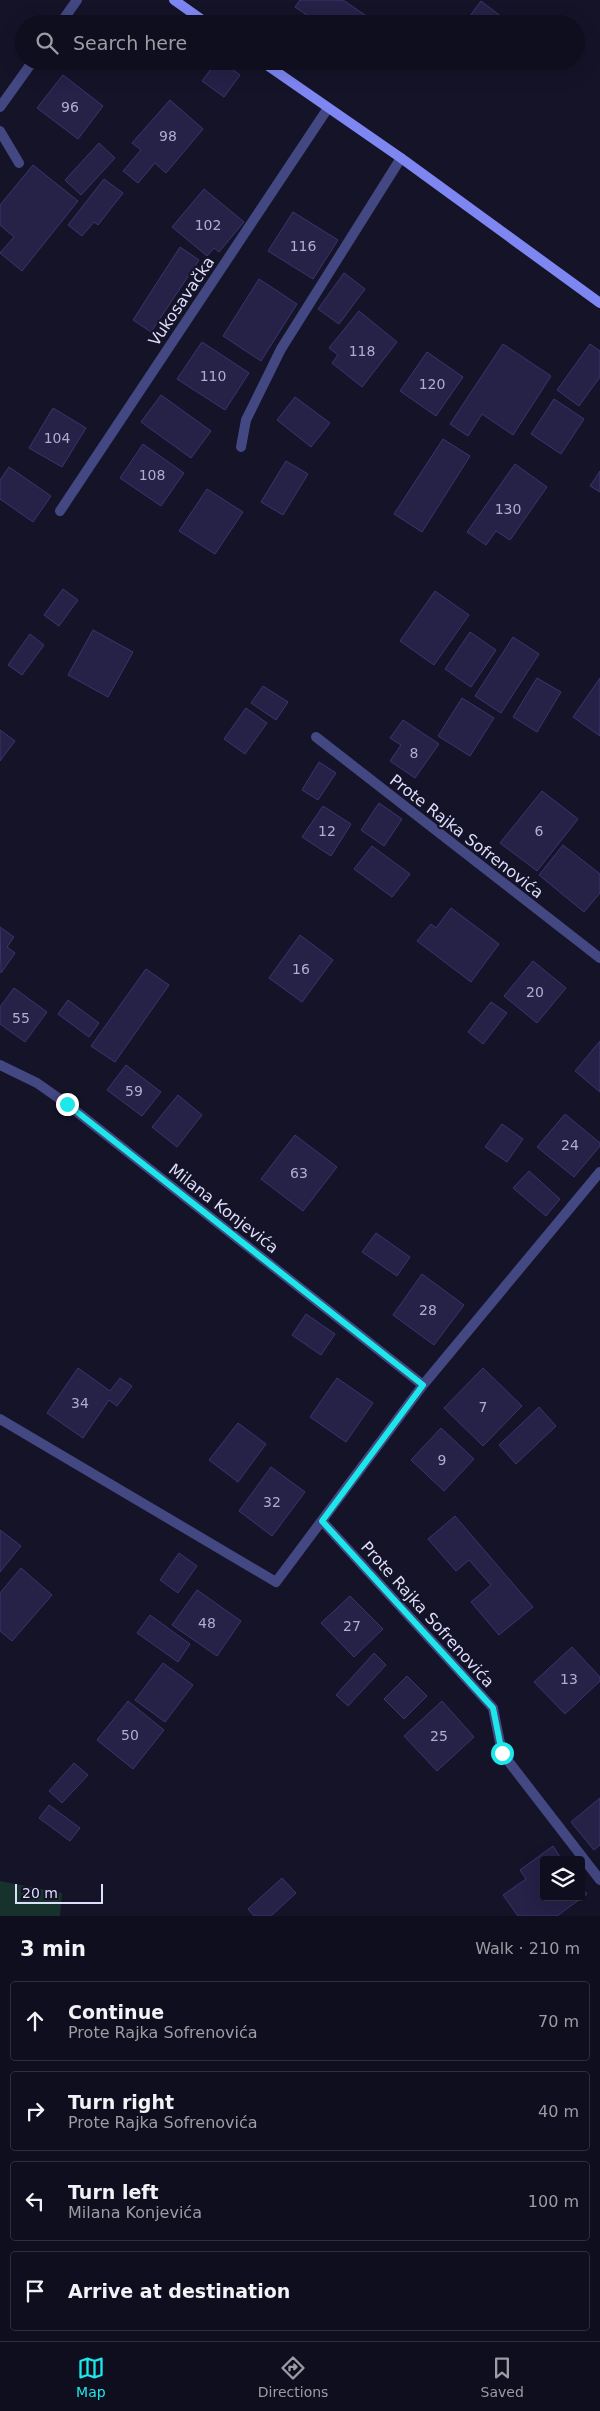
<!DOCTYPE html>
<html lang="en">
<head>
<meta charset="utf-8">
<style>
  body { margin:0; font-family:"DejaVu Sans",sans-serif; background:#1d1c2b; color:#f1f3f6 }
  .controls { position:absolute; right:15px; bottom:15px; display:grid; overflow:hidden; border-radius:5px; box-shadow:0 5px 20px #0002 }
  .controls button { width:45px; height:45px; display:grid; place-items:center; padding:0; border:0; border-bottom:1px solid #2f2e3c; background:#0f0e1e; color:#f1f3f6; font:25px sans-serif }
  .scale { position:absolute; left:15px; bottom:12px; width:88px; box-sizing:border-box; padding-left:5px; border:2px solid #ddddfc; border-top:0; font-size:14px; line-height:18px; white-space:nowrap; color:#ddddfc; -webkit-text-stroke:4px #141328; paint-order:stroke }
  .stop { position:absolute; width:15px; height:15px; margin:-11px; border:4px solid #1de7e8; border-radius:50%; background:#fff }
  .stop.end { background:#1de7e8; border-color:#fff; box-shadow:0 1px 5px #0008 }
  .list { margin:0; padding:0; list-style:none }
  h2 { display:flex; justify-content:space-between; align-items:center; height:65px; margin:0; padding:0 20px; font-size:21px }
  h2 small { font-size:16px; font-weight:400; color:#9b9ca4 }
  .list li { display:grid; grid-template-columns:32px 1fr auto; gap:15px; align-items:center; box-sizing:border-box; height:80px; margin:0 10px 10px; padding:0 10px; border:1px solid #2f2e3c; border-radius:5px }
  .list b { display:block; font-size:19px; white-space:nowrap }
  .list p { margin:0; font-size:16px; white-space:nowrap; color:#9b9ca4 }
  .list em { font-size:16px; font-style:normal; color:#9b9ca4 }
  .icon { flex:none; width:28px; height:28px; fill:none; stroke:currentColor; stroke-width:2; stroke-linecap:round; stroke-linejoin:round }
  .map { position:relative; flex:none; width:600px; height:1916px; overflow:hidden }
  .search { position:absolute; background:#0f0e1e; box-shadow:0 5px 20px #0002; left:15px; right:15px; top:15px; height:55px; display:flex; align-items:center; gap:12px; box-sizing:border-box; padding:0 18px; border-radius:28px; color:#9b9ca4; font-size:19px }
  .sheet { height:425px; background:#0f0e1e }
  nav { display:flex; justify-content:space-around; align-items:center; box-sizing:border-box; height:70px; border-top:1px solid #2f2e3c; background:#0f0e1e; font-size:14px; color:#9b9ca4 }
  nav a { display:grid; justify-items:center; gap:2px }
  nav .on { color:#1de7e8 }
  .map>svg:first-child { display:block }
  .green { fill:#17312d }
  .building { fill:#252147; stroke:#3b3570 }
  .lines { fill:none; stroke-linecap:round; stroke-linejoin:round }
  .lane { stroke:#434782; stroke-width:10 }
  .street { stroke:#434782; stroke-width:10 }
  .secondary { stroke:#7e86f2; stroke-width:10 }
  .route { stroke:#1de7e8; stroke-width:6 }
  .labels { text-anchor:middle; stroke-width:4.5; stroke-linejoin:round; paint-order:stroke }
  .number-label { font-size:14px; fill:#afaecf }
  .street-label { font-size:16px; fill:#ddddfc; stroke:#141328 }
</style>
</head>
<body>
<div class="map">
<svg width="600" height="1916" viewBox="0 0 600 1916">
  <rect width="100%" height="100%" fill="#141328"/>
  <path class="green" d="M 0,1881 L 62,1893 L 60,1916 L 0,1916 Z"/>
  <path class="building" d="M 300,0 L 343,0 L 378,24 L 320,24 L 295,7 Z
    M 481,1 L 511,24 L 464,24 Z
    M 217,61 L 221,61 L 240,75 L 224,97 L 202,81 Z
    M 63,75 L 103,106 L 78,139 L 37,108 Z
    M 170,100 L 203,129 L 166,173 L 155,163 L 138,183 L 123,171 L 141,150 L 132,143 Z
    M 99,143 L 115,158 L 81,195 L 65,180 Z
    M 33,165 L 78,201 L 22,271 L 0,253 L 14,237 L 0,225 L 0,205 Z
    M 104,179 L 123,193 L 98,225 L 94,222 L 82,236 L 68,225 Z
    M 204,189 L 244,222 L 219,252 L 214,248 L 207,256 L 172,227 Z
    M 293,212 L 338,240 L 313,279 L 268,251 Z
    M 180,247 L 199,260 L 151,332 L 133,320 Z
    M 344,273 L 365,289 L 339,324 L 318,309 Z
    M 259,279 L 297,304 L 261,361 L 223,336 Z
    M 359,311 L 397,342 L 362,387 L 332,363 L 338,355 L 329,348 Z
    M 202,342 L 249,373 L 225,410 L 177,379 Z
    M 503,344 L 551,376 L 513,435 L 482,414 L 468,436 L 450,424 Z
    M 590,344 L 600,351 L 600,377 L 579,406 L 557,390 Z
    M 427,352 L 463,377 L 436,416 L 400,391 Z
    M 161,395 L 211,431 L 191,458 L 141,422 Z
    M 295,397 L 330,423 L 311,447 L 277,420 Z
    M 554,399 L 584,419 L 561,454 L 531,434 Z
    M 53,408 L 86,428 L 62,467 L 29,448 Z
    M 443,439 L 470,456 L 422,532 L 394,514 Z
    M 143,444 L 184,473 L 161,506 L 120,478 Z
    M 286,461 L 308,474 L 283,515 L 261,502 Z
    M 515,464 L 547,487 L 510,540 L 496,531 L 486,545 L 467,532 Z
    M 9,467 L 51,496 L 33,522 L 0,499 L 0,480 Z
    M 600,471 L 600,492 L 590,486 Z
    M 207,489 L 243,512 L 215,554 L 179,531 Z
    M 63,589 L 78,600 L 59,626 L 44,615 Z
    M 435,591 L 469,615 L 434,665 L 400,641 Z
    M 93,630 L 133,652 L 108,697 L 68,675 Z
    M 470,632 L 496,650 L 471,687 L 445,669 Z
    M 30,634 L 44,645 L 22,675 L 8,665 Z
    M 513,637 L 539,654 L 501,713 L 475,696 Z
    M 537,678 L 561,692 L 537,732 L 513,717 Z
    M 600,678 L 600,736 L 573,717 Z
    M 263,686 L 288,702 L 276,720 L 251,703 Z
    M 462,698 L 494,718 L 470,756 L 438,736 Z
    M 246,708 L 267,723 L 245,754 L 224,739 Z
    M 403,720 L 439,744 L 415,778 L 390,761 L 401,745 L 390,738 Z
    M 0,730 L 15,741 L 0,761 Z
    M 319,762 L 336,773 L 318,800 L 302,790 Z
    M 542,791 L 578,819 L 537,871 L 500,843 Z
    M 379,803 L 402,819 L 384,846 L 361,830 Z
    M 323,806 L 351,824 L 331,856 L 302,837 Z
    M 563,845 L 600,874 L 600,893 L 584,912 L 539,875 Z
    M 372,846 L 410,874 L 392,897 L 354,869 Z
    M 451,908 L 499,944 L 471,982 L 417,941 L 431,924 L 436,928 Z
    M 0,927 L 14,937 L 7,947 L 15,953 L 1,973 Z
    M 300,935 L 333,960 L 302,1002 L 269,978 Z
    M 533,961 L 566,988 L 537,1023 L 504,996 Z
    M 146,969 L 169,985 L 115,1062 L 91,1046 Z
    M 14,988 L 47,1012 L 25,1042 L 0,1024 L 0,1007 Z
    M 68,1000 L 99,1023 L 89,1037 L 58,1014 Z
    M 491,1002 L 507,1013 L 483,1044 L 468,1032 Z
    M 600,1041 L 600,1092 L 575,1071 Z
    M 126,1065 L 161,1092 L 142,1116 L 107,1090 Z
    M 178,1095 L 202,1115 L 177,1147 L 152,1127 Z
    M 565,1114 L 600,1143 L 600,1146 L 574,1177 L 537,1147 Z
    M 502,1124 L 523,1139 L 507,1162 L 485,1147 Z
    M 295,1135 L 337,1167 L 303,1211 L 261,1179 Z
    M 529,1171 L 560,1199 L 546,1216 L 513,1188 Z
    M 376,1233 L 410,1257 L 397,1276 L 362,1252 Z
    M 422,1274 L 464,1305 L 434,1345 L 393,1315 Z
    M 306,1314 L 335,1334 L 321,1355 L 292,1335 Z
    M 78,1368 L 110,1391 L 120,1378 L 132,1386 L 117,1406 L 109,1400 L 83,1438 L 47,1413 Z
    M 483,1368 L 522,1406 L 483,1446 L 444,1408 Z
    M 337,1378 L 373,1403 L 346,1442 L 310,1417 Z
    M 539,1407 L 556,1426 L 516,1464 L 499,1445 Z
    M 238,1423 L 266,1444 L 238,1482 L 209,1460 Z
    M 441,1428 L 474,1459 L 444,1491 L 411,1460 Z
    M 271,1467 L 305,1492 L 272,1536 L 239,1511 Z
    M 455,1516 L 533,1607 L 499,1635 L 471,1602 L 491,1585 L 469,1560 L 456,1571 L 428,1539 Z
    M 0,1530 L 21,1546 L 0,1572 Z
    M 179,1553 L 197,1566 L 178,1593 L 160,1580 Z
    M 21,1568 L 52,1595 L 12,1641 L 0,1631 L 0,1593 Z
    M 197,1590 L 241,1621 L 217,1656 L 172,1625 Z
    M 350,1596 L 383,1629 L 354,1657 L 321,1623 Z
    M 150,1615 L 190,1644 L 178,1662 L 137,1633 Z
    M 572,1647 L 600,1677 L 600,1681 L 565,1714 L 534,1682 Z
    M 374,1653 L 386,1665 L 348,1706 L 336,1695 Z
    M 163,1663 L 193,1685 L 165,1722 L 135,1700 Z
    M 407,1676 L 427,1696 L 404,1719 L 384,1699 Z
    M 128,1701 L 164,1730 L 133,1769 L 97,1740 Z
    M 442,1701 L 474,1737 L 437,1771 L 404,1736 Z
    M 74,1763 L 88,1775 L 62,1803 L 49,1791 Z
    M 600,1798 L 600,1845 L 594,1850 L 571,1822 Z
    M 49,1805 L 80,1828 L 70,1841 L 39,1818 Z
    M 553,1846 L 562,1860 L 544,1860 L 544,1897 L 581,1897 L 581,1886 L 587,1894 L 557,1916 L 518,1916 L 503,1895 L 526,1879 L 520,1870 Z
    M 282,1878 L 296,1893 L 271,1916 L 254,1916 L 248,1909 Z"/>
  <g class="lines">
    <path class="lane" d="M 60,24 L 77,0
      M 0,107 L 33,61
      M 0,131 L 19,163"/>
    <path class="street" d="M 241,447 L 246,420 L 281,349 L 401,158
      M 60,511 L 328,108
      M 316,737 L 600,958
      M 0,1065 L 37,1083 L 67,1104 L 423,1385
      M 0,1419 L 276,1582 L 423,1385 L 600,1172
      M 322,1521 L 493,1708 L 502,1753 L 600,1880"/>
    <path class="secondary" d="M 174,0 L 208,24
      M 261,61 L 401,158 L 600,303"/>
  </g>
  <g class="lines">
    <path class="route" d="M 67,1104 L 423,1385 L 322,1521 L 493,1708 L 502,1753"/>
  </g>
  <g class="labels">
    <g class="number-label">
      <text x="70" y="112">96</text>
      <text x="168" y="141">98</text>
      <text x="208" y="230">102</text>
      <text x="303" y="251">116</text>
      <text x="362" y="356">118</text>
      <text x="213" y="381">110</text>
      <text x="432" y="389">120</text>
      <text x="57" y="443">104</text>
      <text x="152" y="480">108</text>
      <text x="508" y="514">130</text>
      <text x="414" y="758">8</text>
      <text x="327" y="836">12</text>
      <text x="539" y="836">6</text>
      <text x="301" y="974">16</text>
      <text x="535" y="997">20</text>
      <text x="21" y="1023">55</text>
      <text x="134" y="1096">59</text>
      <text x="570" y="1150">24</text>
      <text x="299" y="1178">63</text>
      <text x="428" y="1315">28</text>
      <text x="80" y="1408">34</text>
      <text x="483" y="1412">7</text>
      <text x="442" y="1465">9</text>
      <text x="272" y="1507">32</text>
      <text x="207" y="1628">48</text>
      <text x="352" y="1631">27</text>
      <text x="569" y="1684">13</text>
      <text x="130" y="1740">50</text>
      <text x="439" y="1741">25</text>
    </g>
    <g class="street-label">
      <text transform="translate(181 301) rotate(-56)" y="6">Vukosavačka</text>
      <text transform="translate(467 836) rotate(38)" y="6">Prote Rajka Sofrenovića</text>
      <text transform="translate(224 1208) rotate(38)" y="6">Milana Konjevića</text>
      <text transform="translate(428 1614) rotate(48)" y="6">Prote Rajka Sofrenovića</text>
    </g>
  </g>
</svg>
<div class="controls">
<button><svg class="icon" aria-label="layers" viewBox="0 0 24 24"><path d="M12 4l9 5-9 5-9-5zM3 14l9 5 9-5"/></svg></button>
</div>
<div class="scale">20 m</div>
<div class="stop" style="left:502px;top:1753px"></div>
<div class="stop end" style="left:67px;top:1104px"></div>
<div class="search"><svg class="icon" aria-label="search" viewBox="0 0 24 24"><circle cx="10" cy="10" r="6"/><path d="M15 15l6 6"/></svg>Search here</div>
</div>
<section class="sheet">
<h2>3 min<small>Walk · 210 m</small></h2>
<ul class="list">
<li><svg class="icon" aria-label="ahead" viewBox="0 0 24 24"><path d="M12 20V5M6 11l6-6 6 6"/></svg><div><b>Continue</b><p>Prote Rajka Sofrenovića</p></div><em>70 m</em></li>
<li><svg class="icon" aria-label="right" viewBox="0 0 24 24"><path d="M7 20v-9h11M14 6l5 5-5 5"/></svg><div><b>Turn right</b><p>Prote Rajka Sofrenovića</p></div><em>40 m</em></li>
<li><svg class="icon" aria-label="left" viewBox="0 0 24 24"><path d="M17 20v-9H6M10 6l-5 5 5 5"/></svg><div><b>Turn left</b><p>Milana Konjevića</p></div><em>100 m</em></li>
<li><svg class="icon" aria-label="arrive" viewBox="0 0 24 24"><path d="M6 21V4h12l-3 4 3 4H6"/></svg><div><b>Arrive at destination</b></div></li>
</ul>
</section>
<nav>
<a class="on"><svg class="icon" aria-label="map" viewBox="0 0 24 24"><path d="M3 6l6-2 6 2 6-2v14l-6 2-6-2-6 2zM9 4v14M15 6v14"/></svg>Map</a>
<a><svg class="icon" aria-label="directions" viewBox="0 0 24 24"><path d="M12 3l9 9-9 9-9-9zM9 14v-3h6M13 9l2 2-2 2"/></svg>Directions</a>
<a><svg class="icon" aria-label="saved" viewBox="0 0 24 24"><path d="M7 4h10v16l-5-4-5 4z"/></svg>Saved</a>
</nav>
</body>
</html>
